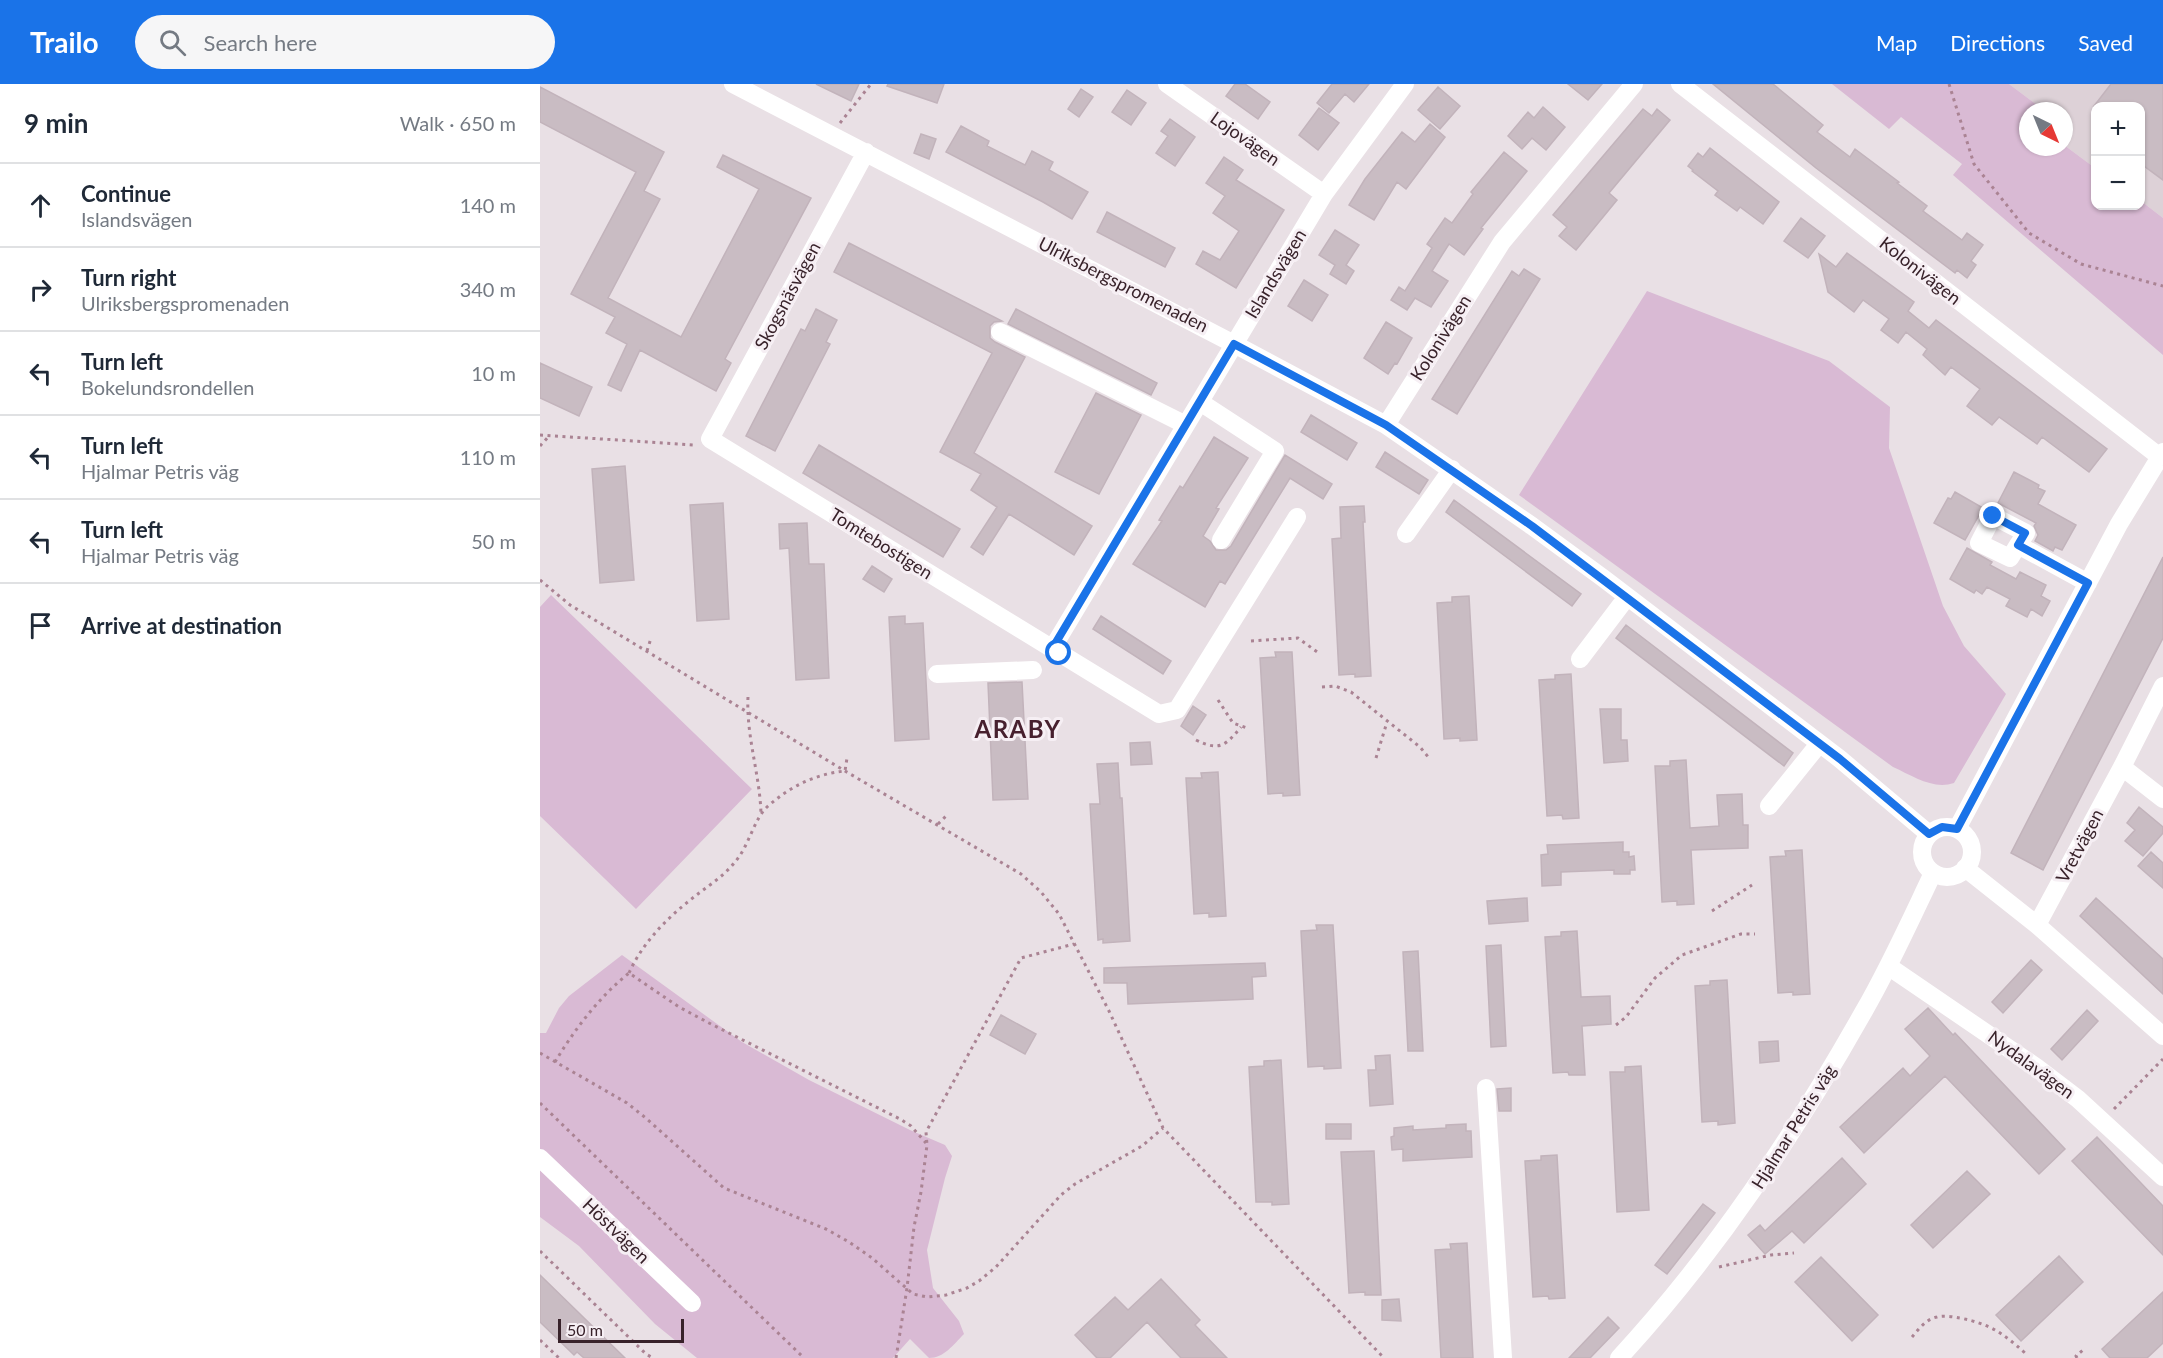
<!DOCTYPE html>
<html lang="en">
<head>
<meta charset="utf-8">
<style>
  body { margin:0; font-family:Lato,sans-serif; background:#f6f6f7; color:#1f2937 }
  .controls { position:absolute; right:18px; top:18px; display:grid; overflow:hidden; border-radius:12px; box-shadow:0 2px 4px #0004 }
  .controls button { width:54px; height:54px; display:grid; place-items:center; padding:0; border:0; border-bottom:2px solid #e0e1e3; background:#fff; color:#1f2937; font:30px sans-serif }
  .compass { position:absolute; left:1479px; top:18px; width:54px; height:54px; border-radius:50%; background:#fff; box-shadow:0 2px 4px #0004; rotate:137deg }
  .scale { position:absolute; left:18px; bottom:15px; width:126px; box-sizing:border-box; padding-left:6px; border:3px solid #38222a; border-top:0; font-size:16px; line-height:21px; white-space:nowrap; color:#38222a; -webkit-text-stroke:4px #f6eff4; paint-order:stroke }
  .stop { position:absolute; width:18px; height:18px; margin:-14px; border:4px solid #1a73e8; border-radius:50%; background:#fff }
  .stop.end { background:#1a73e8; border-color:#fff; box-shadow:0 2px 6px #0008 }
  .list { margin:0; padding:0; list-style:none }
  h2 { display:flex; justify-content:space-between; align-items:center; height:78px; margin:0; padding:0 24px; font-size:26px }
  h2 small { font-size:20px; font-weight:400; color:#747a83 }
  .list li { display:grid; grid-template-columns:39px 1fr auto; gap:18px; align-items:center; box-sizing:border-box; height:84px; padding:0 24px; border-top:2px solid #e0e1e3 }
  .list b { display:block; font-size:22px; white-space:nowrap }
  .list p { margin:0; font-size:20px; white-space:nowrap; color:#747a83 }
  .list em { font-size:20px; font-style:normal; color:#747a83 }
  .icon { flex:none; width:33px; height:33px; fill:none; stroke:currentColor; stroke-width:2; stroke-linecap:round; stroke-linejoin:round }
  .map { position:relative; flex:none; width:1623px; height:1274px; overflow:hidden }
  header { display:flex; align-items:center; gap:36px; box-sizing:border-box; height:84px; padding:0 30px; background:#1a73e8; color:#fff }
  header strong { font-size:28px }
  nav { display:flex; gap:33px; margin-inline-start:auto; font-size:21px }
  .search { width:420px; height:54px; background:#f6f6f7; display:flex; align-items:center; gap:15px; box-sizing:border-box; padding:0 21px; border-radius:33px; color:#747a83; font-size:22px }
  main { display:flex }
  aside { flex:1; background:#fff }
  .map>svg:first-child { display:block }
  .built { fill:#ddd1d7 }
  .green { fill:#d9bad4 }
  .building { fill:#c9bcc3; stroke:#c2b3bb; stroke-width:1.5 }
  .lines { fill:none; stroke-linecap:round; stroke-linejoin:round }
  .path { stroke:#aa8393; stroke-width:3; stroke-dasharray:3 4.5; stroke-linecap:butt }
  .minor { stroke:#fff; stroke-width:18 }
  .route { stroke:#1a73e8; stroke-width:8 }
  .labels { text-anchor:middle; stroke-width:6; stroke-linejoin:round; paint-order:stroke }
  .street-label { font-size:18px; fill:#38222a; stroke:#f6eff4 }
  .district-label { font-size:24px; font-weight:bold; letter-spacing:1.5px; fill:#47202e; stroke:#f6eff4 }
</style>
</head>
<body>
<header>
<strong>Trailo</strong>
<div class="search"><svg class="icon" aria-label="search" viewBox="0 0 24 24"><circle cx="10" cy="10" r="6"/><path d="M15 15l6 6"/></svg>Search here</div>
<nav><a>Map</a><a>Directions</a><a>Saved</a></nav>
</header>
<main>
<aside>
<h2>9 min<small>Walk · 650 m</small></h2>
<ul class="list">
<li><svg class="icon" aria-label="ahead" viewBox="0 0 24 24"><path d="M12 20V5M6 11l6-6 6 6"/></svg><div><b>Continue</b><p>Islandsvägen</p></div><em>140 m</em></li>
<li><svg class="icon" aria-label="right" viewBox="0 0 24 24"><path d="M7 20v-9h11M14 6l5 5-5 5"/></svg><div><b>Turn right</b><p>Ulriksbergspromenaden</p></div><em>340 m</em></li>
<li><svg class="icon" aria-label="left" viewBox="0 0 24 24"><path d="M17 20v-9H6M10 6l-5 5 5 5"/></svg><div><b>Turn left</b><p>Bokelundsrondellen</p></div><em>10 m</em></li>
<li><svg class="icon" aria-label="left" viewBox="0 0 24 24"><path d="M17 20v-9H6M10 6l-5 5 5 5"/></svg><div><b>Turn left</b><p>Hjalmar Petris väg</p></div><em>110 m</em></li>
<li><svg class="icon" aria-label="left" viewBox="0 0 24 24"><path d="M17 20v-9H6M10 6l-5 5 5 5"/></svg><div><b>Turn left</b><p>Hjalmar Petris väg</p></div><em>50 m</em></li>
<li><svg class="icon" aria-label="arrive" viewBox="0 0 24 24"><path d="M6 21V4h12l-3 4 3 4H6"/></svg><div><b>Arrive at destination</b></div></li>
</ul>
</aside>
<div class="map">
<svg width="1623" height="1274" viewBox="0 0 1623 1274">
  <rect width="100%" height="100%" fill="#e9e0e5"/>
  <path class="built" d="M 1469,0 L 1623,0 L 1623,134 L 1601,117 L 1600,22 L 1556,22 L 1555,84 L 1524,61 L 1524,27 L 1505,27 Z"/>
  <path class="green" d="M 1292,0 L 1469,0 L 1505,27 L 1488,27 L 1488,63 L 1524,63 L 1524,61 L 1555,84 L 1556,122 L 1600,122 L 1601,117 L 1623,134 L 1623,271 L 1413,91 L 1422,80 L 1361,33 L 1349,45 Z
    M 1107,207 L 1289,277 L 1350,323 L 1349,364 L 1403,522 L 1424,562 L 1466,610 L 1414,699 C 1393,706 1373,692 1353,683 L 979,411 Z
    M 11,511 L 212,705 L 96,825 L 0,732 L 0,523 Z
    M 82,871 L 202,958 L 269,996 L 370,1046 L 405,1061 L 412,1072 L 405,1094 L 387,1166 L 393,1204 L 419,1237 L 424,1250 C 413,1261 404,1274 389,1274 L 370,1255 L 353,1274 L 157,1274 L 115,1240 L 39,1162 L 0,1133 L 0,949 L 6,949 L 19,924 L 29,912 Z"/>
  <path class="building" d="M 276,0 L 319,0 L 311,17 Z
    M 348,0 L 404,0 L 397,19 L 347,2 Z
    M 695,0 L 705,0 L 730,18 L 718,35 L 686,12 Z
    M 792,0 L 829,0 L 814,18 L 805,10 L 789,29 L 777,19 Z
    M 1028,0 L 1062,0 L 1048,16 Z
    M 1173,0 L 1233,0 L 1283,41 L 1277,48 L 1310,73 L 1315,65 L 1359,98 L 1357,99 L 1387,122 L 1383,127 L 1422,156 L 1427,149 L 1443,161 L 1431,177 L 1436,181 L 1427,194 L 1417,186 L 1415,189 L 1276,84 Z
    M 1571,0 L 1623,0 L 1623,96 L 1600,79 L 1600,22 L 1554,22 Z
    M 0,3 L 124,68 L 104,107 L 120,115 L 68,214 L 141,253 L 219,105 L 177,83 L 183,71 L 271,114 L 185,275 L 191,279 L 176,307 L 100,266 L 81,307 L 68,301 L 87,260 L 66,249 L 75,233 L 31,210 L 96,88 L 0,38 Z
    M 898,3 L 920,22 L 900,45 L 878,26 Z
    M 541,5 L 553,13 L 539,33 L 528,25 Z
    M 587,6 L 606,19 L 591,41 L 572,28 Z
    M 1003,23 L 1025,43 L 1006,66 L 992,54 L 982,65 L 968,52 L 988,28 L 994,34 Z
    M 779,24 L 799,39 L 778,66 L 759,51 Z
    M 1103,25 L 1112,32 L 1117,25 L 1130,36 L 1069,109 L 1077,116 L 1036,166 L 1019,152 L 1027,143 L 1013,131 Z
    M 630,35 L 655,53 L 635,82 L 616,69 L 628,52 L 621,47 Z
    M 890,40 L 905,53 L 866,105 L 857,98 L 834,136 L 809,121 L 825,95 L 862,48 L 875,58 Z
    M 421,42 L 449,57 L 447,62 L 485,81 L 492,67 L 513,78 L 509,86 L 548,108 L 532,135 L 503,118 L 406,68 Z
    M 381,50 L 396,55 L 389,75 L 374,69 Z
    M 1170,64 L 1239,118 L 1223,140 L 1200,123 L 1197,127 L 1175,111 L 1178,107 L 1152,87 L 1153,86 L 1148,82 L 1158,69 L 1163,73 Z
    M 964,68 L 987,87 L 941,144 L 943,145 L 924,171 L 909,160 L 892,187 L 908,197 L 891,223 L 875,214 L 867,226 L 851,216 L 859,203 L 865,207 L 892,164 L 887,160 L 905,134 L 912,139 L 933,110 L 931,108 Z
    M 684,73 L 703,86 L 696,96 L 744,126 L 696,204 L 656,180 L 663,167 L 680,176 L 699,147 L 673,129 L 685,112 L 666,99 Z
    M 567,128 L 635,164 L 625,183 L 557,148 Z
    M 1261,134 L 1285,152 L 1268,174 L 1244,157 Z
    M 795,146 L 819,161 L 806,181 L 814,187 L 806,200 L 790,190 L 795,181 L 779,171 Z
    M 309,159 L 462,237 L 454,238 L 450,242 L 450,254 L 455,258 L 485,273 L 434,369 L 552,442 L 534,471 L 469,430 L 443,471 L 431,463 L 457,423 L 431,406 L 441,390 L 400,368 L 452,269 L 294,188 Z
    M 1307,169 L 1374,218 L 1368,227 L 1389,244 L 1396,236 L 1567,365 L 1549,388 L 1502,353 L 1497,360 L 1459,333 L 1452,341 L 1427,322 L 1440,305 L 1411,283 L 1405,291 L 1383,271 L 1387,265 L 1366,248 L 1358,259 L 1341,246 L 1349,235 L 1323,216 L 1314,228 L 1288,208 L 1279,170 L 1296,183 Z
    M 984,185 L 1000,195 L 917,330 L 892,315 L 972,187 L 979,192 Z
    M 764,196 L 788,211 L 772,237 L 748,222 Z
    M 276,225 L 297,236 L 286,258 L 290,260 L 235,367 L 206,352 L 261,245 L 265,247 Z
    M 476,225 L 617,299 L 611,311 L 468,240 Z
    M 846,238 L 872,254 L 857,280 L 855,279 L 848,290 L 824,274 Z
    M 0,279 L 52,303 L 39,332 L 0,314 Z
    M 556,309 L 601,331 L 559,410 L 515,388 Z
    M 771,331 L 817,359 L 807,376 L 761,348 Z
    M 674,353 L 708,374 L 676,424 L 679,425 L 663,452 L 670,457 L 676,466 L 686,466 L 691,462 L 745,371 L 792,400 L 783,415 L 750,394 L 685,500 L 680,497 L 665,523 L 593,480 L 622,437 L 619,436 L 640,402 L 643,404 Z
    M 279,361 L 420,445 L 403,473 L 263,389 Z
    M 845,368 L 888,396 L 879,410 L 836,383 Z
    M 85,382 L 94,496 L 60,499 L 52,385 Z
    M 1474,388 L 1499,401 L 1498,404 L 1505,407 L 1498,420 L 1536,441 L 1522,466 L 1515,463 L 1513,467 L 1495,457 L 1498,451 L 1494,442 L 1496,439 L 1458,419 Z
    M 1415,408 L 1443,424 L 1425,456 L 1394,439 L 1408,414 L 1411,415 Z
    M 914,416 L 1041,510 L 1032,522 L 906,428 Z
    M 183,419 L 189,535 L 157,537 L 150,421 Z
    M 824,422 L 825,438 L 823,438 L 831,592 L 815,593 L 815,590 L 799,591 L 792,455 L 801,454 L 800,423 Z
    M 267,439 L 269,480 L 284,480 L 289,594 L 256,596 L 249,464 L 240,465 L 239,440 Z
    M 1427,464 L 1452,478 L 1450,481 L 1476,495 L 1480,488 L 1506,501 L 1501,512 L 1510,517 L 1502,532 L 1491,525 L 1487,533 L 1466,522 L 1470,515 L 1447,503 L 1442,510 L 1436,506 L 1434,509 L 1410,495 Z
    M 1623,473 L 1623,554 L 1503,786 L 1471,769 Z
    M 332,482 L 352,495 L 344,508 L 323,495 Z
    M 929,512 L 937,656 L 920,657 L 920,654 L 904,655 L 897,519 L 912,518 L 912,513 Z
    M 365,532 L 365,540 L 383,539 L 389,655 L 355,657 L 349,533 Z
    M 561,532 L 631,577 L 623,590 L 553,545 Z
    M 1086,541 L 1253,669 L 1244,682 L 1076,554 Z
    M 735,568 L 752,568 L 760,711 L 743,712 L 743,709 L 728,710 L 720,574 L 736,573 Z
    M 1031,590 L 1039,734 L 1023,735 L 1022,731 L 1007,732 L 999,596 L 1015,595 L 1015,591 Z
    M 482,598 L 488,715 L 453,716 L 448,599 Z
    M 653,622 L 666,631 L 653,651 L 641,642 Z
    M 1060,625 L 1081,625 L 1081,656 L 1087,656 L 1088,677 L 1064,679 Z
    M 610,658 L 612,680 L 591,681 L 590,659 Z
    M 1146,676 L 1150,744 L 1179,742 L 1177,711 L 1202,710 L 1203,741 L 1208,741 L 1208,764 L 1151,766 L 1154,820 L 1137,821 L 1137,817 L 1122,818 L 1115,682 L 1130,682 L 1130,677 Z
    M 578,679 L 580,714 L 582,714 L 590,857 L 563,859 L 563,855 L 558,856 L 550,720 L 560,720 L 557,680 Z
    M 678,688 L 686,832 L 669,833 L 669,829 L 654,830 L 646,694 L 662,694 L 661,689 Z
    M 1599,723 L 1623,743 L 1623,749 L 1603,772 L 1585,757 L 1595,746 L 1587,739 Z
    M 1083,758 L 1083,768 L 1089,768 L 1089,773 L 1094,772 L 1095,786 L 1090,786 L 1090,790 L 1074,790 L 1074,786 L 1021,788 L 1021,801 L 1002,802 L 1001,771 L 1008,770 L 1007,761 Z
    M 1262,766 L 1270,910 L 1253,911 L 1253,908 L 1238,909 L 1230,773 L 1246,772 L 1245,767 Z
    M 1611,768 L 1623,779 L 1623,804 L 1598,782 Z
    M 987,814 L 988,837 L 949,840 L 947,817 Z
    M 1556,814 L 1623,875 L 1623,910 L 1540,832 Z
    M 776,841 L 793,841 L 801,984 L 784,985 L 784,982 L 768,983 L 761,847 L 777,846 Z
    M 1037,847 L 1041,913 L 1070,912 L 1071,940 L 1042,942 L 1045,991 L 1029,991 L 1028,988 L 1013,989 L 1005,853 L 1021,852 L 1021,848 Z
    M 961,861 L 966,962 L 951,963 L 946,862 Z
    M 878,867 L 883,967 L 868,967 L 863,868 Z
    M 1491,876 L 1502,886 L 1463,929 L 1452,918 Z
    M 725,879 L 726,892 L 712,893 L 713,915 L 588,920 L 587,899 L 564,899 L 564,884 Z
    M 1187,896 L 1195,1039 L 1178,1041 L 1178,1037 L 1162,1038 L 1155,902 L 1170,901 L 1170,897 Z
    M 1388,924 L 1413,951 L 1415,949 L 1525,1065 L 1499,1090 L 1405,992 L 1324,1069 L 1300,1043 L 1363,984 L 1370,992 L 1390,972 L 1365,945 Z
    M 1547,926 L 1558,937 L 1522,976 L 1511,965 Z
    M 461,931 L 496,950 L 485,970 L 450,951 Z
    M 1238,957 L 1239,977 L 1220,979 L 1219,958 Z
    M 850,971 L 853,1020 L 830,1022 L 828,986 L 836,986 L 835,972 Z
    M 741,976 L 749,1120 L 732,1121 L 732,1118 L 716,1118 L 709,983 L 724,982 L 724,977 Z
    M 1101,982 L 1109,1126 L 1077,1128 L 1070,988 L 1085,988 L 1085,983 Z
    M 971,1004 L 971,1027 L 959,1027 L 957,1005 Z
    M 786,1040 L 811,1040 L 811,1055 L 786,1055 Z
    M 926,1040 L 926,1047 L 931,1047 L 932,1073 L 863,1077 L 863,1065 L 852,1066 L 851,1053 L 854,1052 L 854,1044 L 873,1042 L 873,1046 L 906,1044 L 906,1041 Z
    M 1557,1053 L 1623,1122 L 1623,1171 L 1532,1077 Z
    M 834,1067 L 841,1211 L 825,1211 L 825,1208 L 809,1209 L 801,1068 Z
    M 1017,1071 L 1025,1214 L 1009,1215 L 1008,1212 L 993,1213 L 985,1077 L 1001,1076 L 1001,1072 Z
    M 1302,1074 L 1326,1100 L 1264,1159 L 1252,1147 L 1225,1170 L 1208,1151 L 1220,1141 L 1225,1147 Z
    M 1427,1087 L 1450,1110 L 1393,1164 L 1371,1141 Z
    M 1163,1120 L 1175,1129 L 1127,1190 L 1115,1181 Z
    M 927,1159 L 933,1274 L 901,1274 L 895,1166 L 911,1165 L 910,1160 Z
    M 1519,1172 L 1543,1198 L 1481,1257 L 1456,1231 Z
    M 1281,1173 L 1338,1231 L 1312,1257 L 1255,1198 Z
    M 0,1191 L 39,1229 L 85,1274 L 44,1274 L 37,1268 L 34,1271 L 0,1238 Z
    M 621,1195 L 660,1236 L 655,1241 L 687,1274 L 641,1274 L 607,1238 L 570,1274 L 557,1274 L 535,1251 L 575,1213 L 588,1226 Z
    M 1623,1208 L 1623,1259 L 1607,1274 L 1570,1274 L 1562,1265 Z
    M 859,1215 L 861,1237 L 842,1236 L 842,1216 Z
    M 1068,1233 L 1079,1244 L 1050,1274 L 1029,1274 Z"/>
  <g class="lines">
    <path class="path" d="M 1409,0 L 1434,80 L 1489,149 L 1541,180 L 1623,202
      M 300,39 L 331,0
      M 0,351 L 154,361
      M 0,362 L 9,352
      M 0,496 L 30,521 L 305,687 L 481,790 L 501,808 L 519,830 L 569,927 L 623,1044 L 844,1274
      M 711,557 L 758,554 L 780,570
      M 107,567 L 111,554
      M 782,603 L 795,602 L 811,608 L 880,663 L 889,674
      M 208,613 C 206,652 220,691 221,730
      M 678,616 L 693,639 L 707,644
      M 656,656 C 680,668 686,661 701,643
      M 836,674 L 847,638
      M 398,740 L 407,731
      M 1172,827 L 1212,801
      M 89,889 C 103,858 127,834 154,813 C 168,802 184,792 195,778 C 209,762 214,735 227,723 C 249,703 275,690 305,687 L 307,674
      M 1076,941 L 1086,933 L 1115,894 L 1142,871 L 1201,850 L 1215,850
      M 0,969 L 87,1019 L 107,1035 L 184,1104 L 286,1145 L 309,1158 L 332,1174 L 373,1210 L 387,1213 L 406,1211 L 427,1204 L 439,1197 L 456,1183 L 521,1111 L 535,1100 L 602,1062 L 623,1044
      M 15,978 C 34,946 60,912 89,889 L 139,923 L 169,939 L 360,1035 L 371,1042 L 386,1059
      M 0,1019 L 264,1274
      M 1574,1025 L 1623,975
      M 0,1167 L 106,1270 L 113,1274
      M 1179,1183 L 1231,1171 L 1254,1169
      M 1372,1253 C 1379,1245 1386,1235 1397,1233 C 1404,1231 1414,1233 1420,1234 C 1450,1240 1463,1249 1485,1269
      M 0,1256 L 19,1274
      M 356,1274 L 367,1204 L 374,1143 L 381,1108 L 387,1061 L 386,1048 L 481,874 L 534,860
      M 1537,1274 L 1536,1272 L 1543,1266"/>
    <path class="minor" d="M 193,0 L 694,260 L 846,341 L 992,442 L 1063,494 L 1300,675 L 1389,750
      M 627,0 L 784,110
      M 1140,0 L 1620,373
      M 326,68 L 170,355 L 619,630 L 637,626 L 757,433
      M 460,248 L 646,341
      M 660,318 L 735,367 L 681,456
      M 846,341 L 962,158 L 1094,0
      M 866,450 L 912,385
      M 1478,461 L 1470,474 L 1439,459 L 1453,432 L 1486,449 L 1478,461 L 1548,499
      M 512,565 L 784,110 L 865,0
      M 1040,575 L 1087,513
      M 397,590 L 493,586
      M 1582,683 L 1623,715
      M 1229,722 L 1279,660
      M1382 768a25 25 0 1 1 50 0a25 25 0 1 1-50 0Z
      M 1417,745 L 1579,440 L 1623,368
      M 1425,784 L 1497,841 L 1623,952
      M 1497,841 L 1582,683 L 1623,602
      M 1348,882 L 1496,983 L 1538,1015 L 1623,1093
      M 946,1004 L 963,1274
      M 0,1074 L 152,1219
      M 1079,1274 C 1176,1169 1254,1051 1324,927 C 1350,882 1371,835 1393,789"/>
  </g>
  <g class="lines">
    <path class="route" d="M 519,569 L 512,565 L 694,260 L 846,341 L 992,442 L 1300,675 L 1389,750 L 1402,743 L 1417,745 L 1548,499 L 1478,461 L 1485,449 L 1453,432"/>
  </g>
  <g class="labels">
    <g class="street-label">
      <text transform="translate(705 55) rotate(35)" y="6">Lojovägen</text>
      <text transform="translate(1380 187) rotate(38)" y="6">Kolonivägen</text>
      <text transform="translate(736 190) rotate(-59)" y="6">Islandsvägen</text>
      <text transform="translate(583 201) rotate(27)" y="6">Ulriksbergspromenaden</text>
      <text transform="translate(248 212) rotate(-62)" y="6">Skogsnäsvägen</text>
      <text transform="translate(901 254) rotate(-58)" y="6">Kolonivägen</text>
      <text transform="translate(341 460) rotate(32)" y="6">Tomtebostigen</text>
      <text transform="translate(1540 762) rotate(-62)" y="6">Vretvägen</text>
      <text transform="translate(1491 981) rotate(36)" y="6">Nydalavägen</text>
      <text transform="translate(1254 1043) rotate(-58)" y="6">Hjalmar Petris väg</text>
      <text transform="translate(76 1147) rotate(44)" y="6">Höstvägen</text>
    </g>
    <g class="district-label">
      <text x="478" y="654">ARABY</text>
    </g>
  </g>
</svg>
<div class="controls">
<button>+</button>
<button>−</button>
</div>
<svg class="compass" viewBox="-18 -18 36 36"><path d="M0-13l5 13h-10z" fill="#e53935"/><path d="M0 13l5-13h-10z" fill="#747a83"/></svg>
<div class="scale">50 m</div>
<div class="stop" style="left:519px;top:569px"></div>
<div class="stop end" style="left:1453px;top:432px"></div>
</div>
</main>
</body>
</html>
